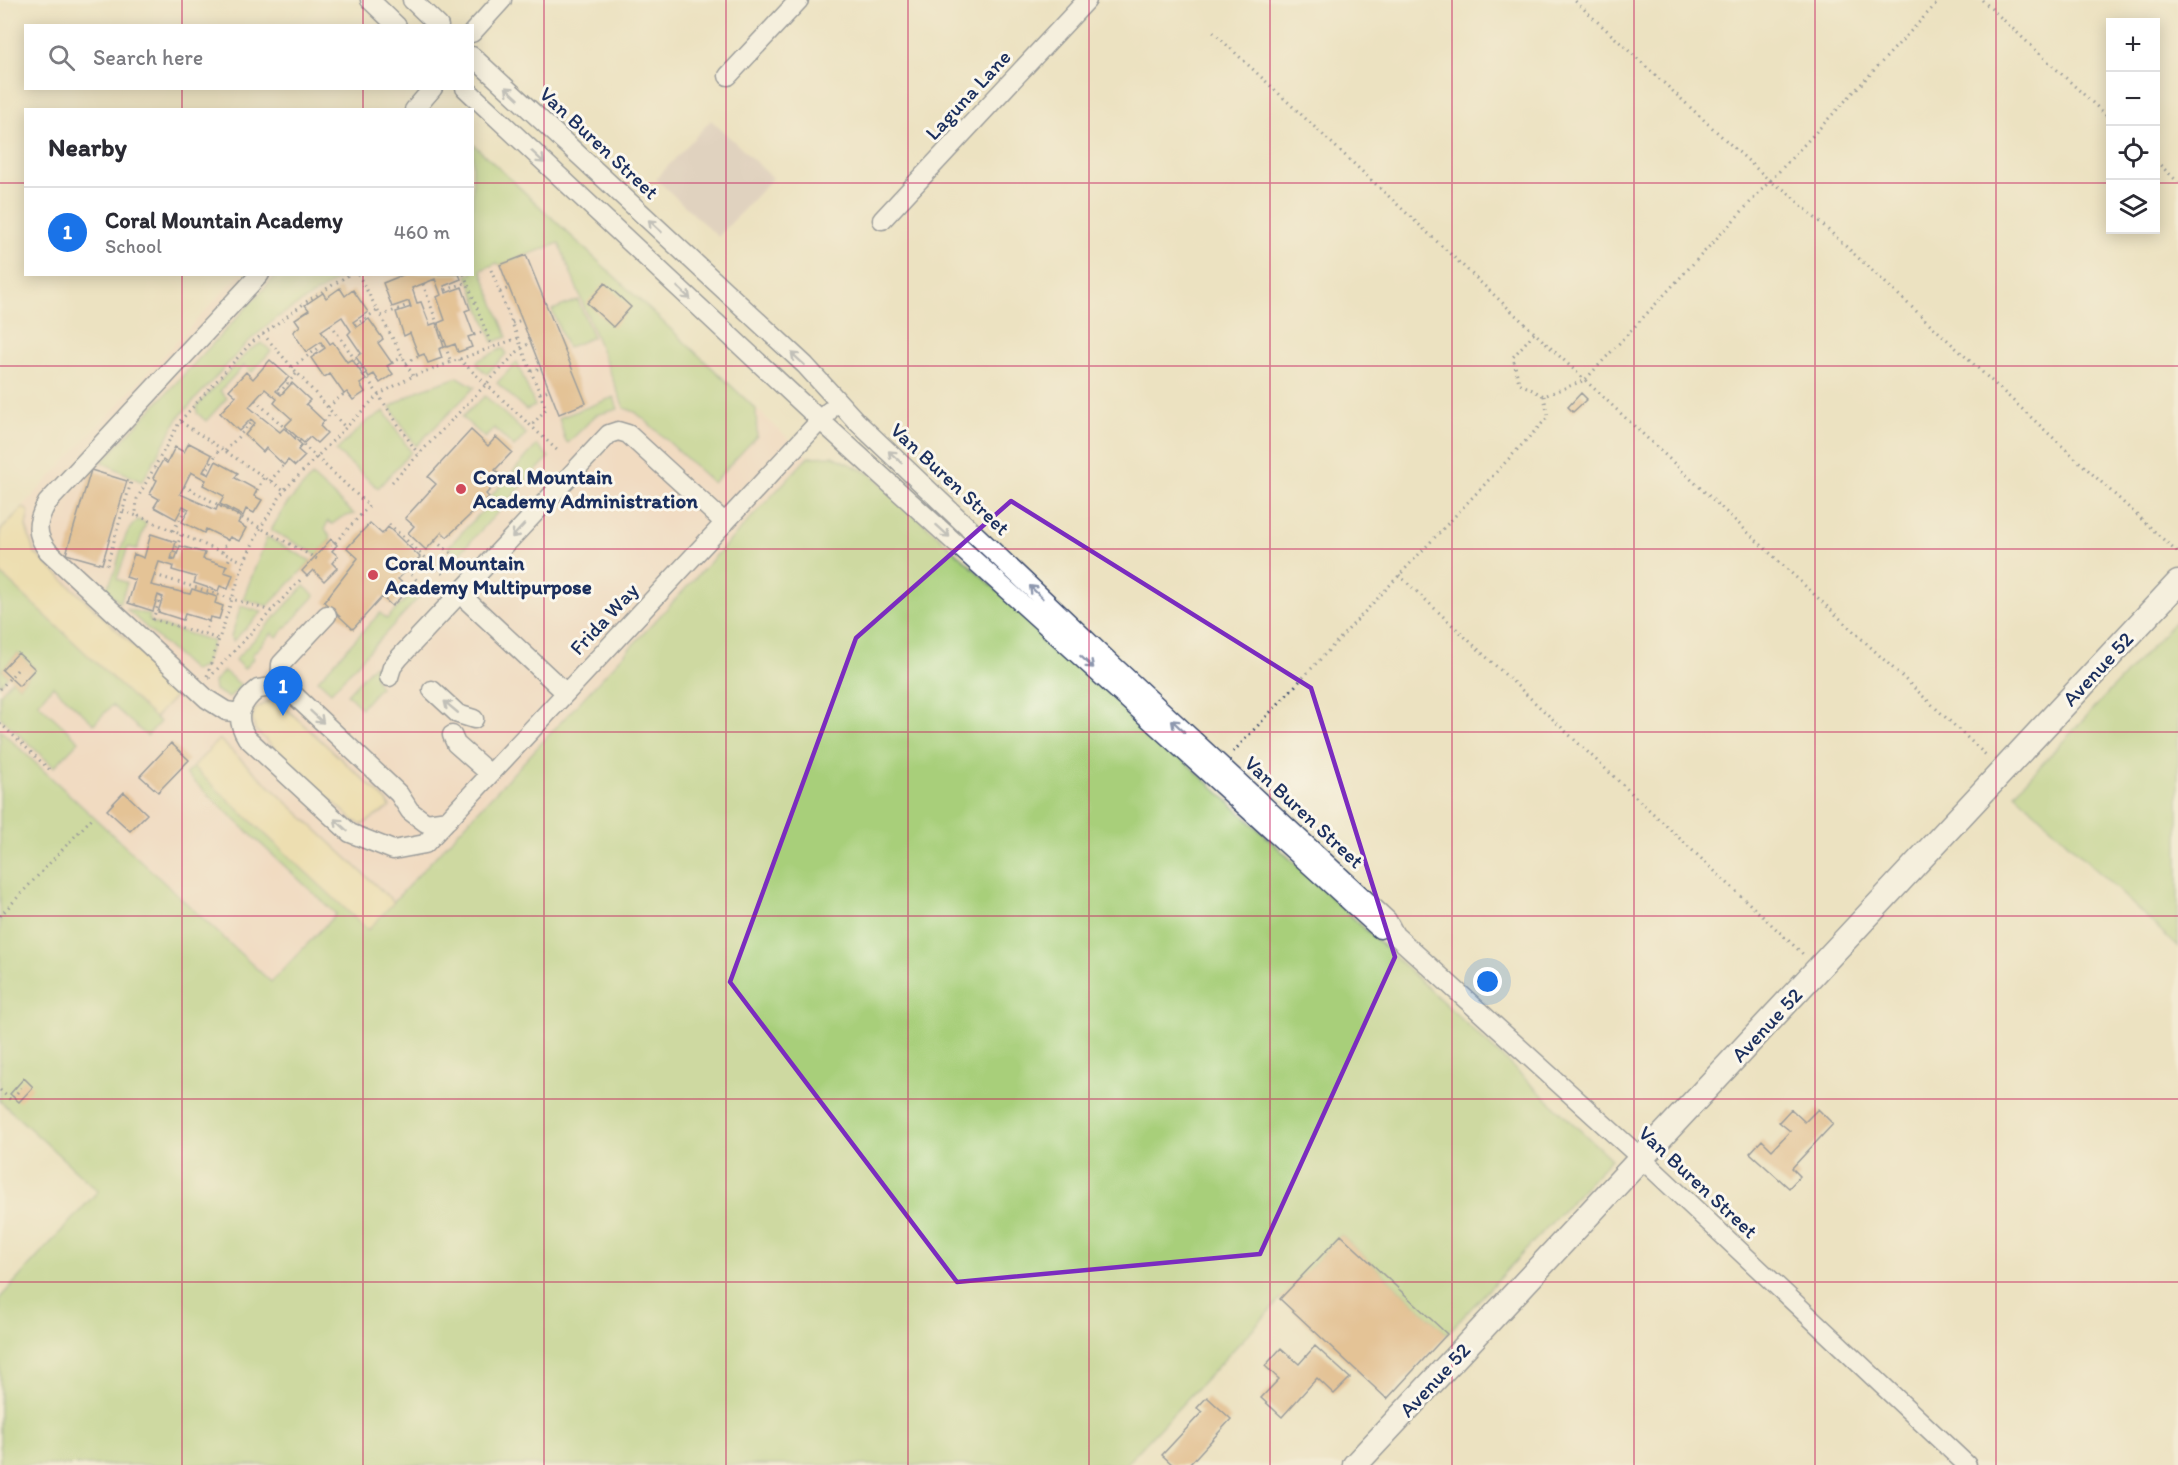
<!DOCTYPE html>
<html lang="en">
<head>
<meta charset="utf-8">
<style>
  body { margin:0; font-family:Itim,sans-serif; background:#f7f7f7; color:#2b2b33 }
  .controls { position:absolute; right:18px; top:18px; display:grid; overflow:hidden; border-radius:0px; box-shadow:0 3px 15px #0003 }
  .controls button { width:54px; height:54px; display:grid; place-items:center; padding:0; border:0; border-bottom:2px solid #e1e1e2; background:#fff; color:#2b2b33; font:30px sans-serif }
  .you { position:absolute; left:1488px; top:982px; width:21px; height:21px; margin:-15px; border:4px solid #fff; border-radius:50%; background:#1a73e8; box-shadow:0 0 0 9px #1a73e833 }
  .badge { display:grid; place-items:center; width:39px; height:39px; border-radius:50%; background:#1a73e8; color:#fff; font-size:20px; font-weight:700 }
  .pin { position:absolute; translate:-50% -50px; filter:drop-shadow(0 2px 3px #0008) }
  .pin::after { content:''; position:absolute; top:32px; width:21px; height:18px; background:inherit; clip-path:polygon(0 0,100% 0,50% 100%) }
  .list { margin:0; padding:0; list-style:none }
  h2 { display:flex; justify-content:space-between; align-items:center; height:78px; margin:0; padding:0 24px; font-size:26px }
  h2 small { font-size:20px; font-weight:400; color:#7c7c81 }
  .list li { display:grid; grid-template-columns:39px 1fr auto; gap:18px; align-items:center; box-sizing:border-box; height:90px; padding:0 24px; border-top:2px solid #e1e1e2 }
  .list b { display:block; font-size:22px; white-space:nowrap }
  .list p { margin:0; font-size:20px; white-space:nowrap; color:#7c7c81 }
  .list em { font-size:20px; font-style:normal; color:#7c7c81 }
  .icon { flex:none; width:33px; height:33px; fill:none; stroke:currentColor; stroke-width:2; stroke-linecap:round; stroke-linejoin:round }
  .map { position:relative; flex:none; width:2178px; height:1465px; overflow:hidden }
  .search { position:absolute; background:#fff; box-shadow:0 3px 15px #0003; left:24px; top:24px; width:450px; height:66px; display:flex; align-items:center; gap:15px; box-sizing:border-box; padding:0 21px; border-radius:0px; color:#7c7c81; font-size:22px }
  .panel { position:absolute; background:#fff; box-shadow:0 3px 15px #0003; left:24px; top:108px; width:450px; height:168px; border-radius:0px }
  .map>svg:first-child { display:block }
  .built { fill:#f5d2c2 }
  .industrial { fill:#d1bfbd }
  .green { fill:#a8cf7a; stroke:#627f6c; stroke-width:1.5 }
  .sand { fill:#eeda9e; stroke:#84847e; stroke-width:1.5 }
  .building { fill:#d99d64 }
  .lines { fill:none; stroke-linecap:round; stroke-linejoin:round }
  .minor-casing { stroke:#3a4a6d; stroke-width:21 }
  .major-casing { stroke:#3a4a6d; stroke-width:27 }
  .path { stroke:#3a4a6d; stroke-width:3; stroke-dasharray:1.5 4.5; stroke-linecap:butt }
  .minor { stroke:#fff; stroke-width:18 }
  .major { stroke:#fff; stroke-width:24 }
  .oneway { stroke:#8d97ae }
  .marked { fill:none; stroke:#7b2cbf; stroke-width:4.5; stroke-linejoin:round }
  .grid { fill:none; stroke:#c2185b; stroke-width:1.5; stroke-opacity:0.55 }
  .poi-dot { fill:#d1495b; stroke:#fbf7ec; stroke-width:2 }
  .labels { text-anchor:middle; stroke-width:6; stroke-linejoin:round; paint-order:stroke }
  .street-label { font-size:21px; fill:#1b2f5e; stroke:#fbf7ec }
  .poi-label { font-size:21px; font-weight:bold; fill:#1b2f5e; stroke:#fbf7ec; text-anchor:start }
</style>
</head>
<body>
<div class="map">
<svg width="2178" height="1465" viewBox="0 0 2178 1465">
  <rect width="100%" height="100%" fill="#fbf7ec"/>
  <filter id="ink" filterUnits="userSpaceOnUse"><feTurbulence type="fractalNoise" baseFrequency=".0167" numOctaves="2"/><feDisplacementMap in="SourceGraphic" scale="12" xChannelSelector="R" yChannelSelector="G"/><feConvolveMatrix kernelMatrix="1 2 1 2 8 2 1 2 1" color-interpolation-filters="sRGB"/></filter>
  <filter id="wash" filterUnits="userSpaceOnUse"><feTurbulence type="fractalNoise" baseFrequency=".008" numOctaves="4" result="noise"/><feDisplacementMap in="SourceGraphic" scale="24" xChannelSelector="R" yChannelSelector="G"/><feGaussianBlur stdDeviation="1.35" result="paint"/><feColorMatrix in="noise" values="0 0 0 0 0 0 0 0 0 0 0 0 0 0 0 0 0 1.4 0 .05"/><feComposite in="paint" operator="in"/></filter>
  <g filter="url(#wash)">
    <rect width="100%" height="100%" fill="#ece2c1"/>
    <path class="built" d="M 473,144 L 808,457 L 112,1204 L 0,1101 L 0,531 L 239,275 L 472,274 Z"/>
    <path class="industrial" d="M 711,120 L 773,178 L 718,237 L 656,179 Z"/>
    <path class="green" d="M 473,144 L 756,409 L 757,436 L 713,483 L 646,421 L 635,412 L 624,408 L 559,243 L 500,265 L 497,263 L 481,270 L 507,337 L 493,342 L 467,275 L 472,274 Z
      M 277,275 L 345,275 L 278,317 L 248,342 L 179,417 L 142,482 L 102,462 Z
      M 578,300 L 593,337 L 567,348 L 552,310 Z
      M 262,343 L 271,351 L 252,372 L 244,365 L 220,391 L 227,398 L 206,421 L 197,413 L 197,406 L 249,350 Z
      M 501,349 L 504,349 L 506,354 L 487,374 L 478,366 L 477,361 Z
      M 517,362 L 535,406 L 526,410 L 497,383 Z
      M 458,377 L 475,387 L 416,446 L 390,407 L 419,390 Z
      M 485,396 L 526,434 L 514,447 L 494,428 L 485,438 L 462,417 Z
      M 614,397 L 618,409 L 596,415 L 568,443 L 565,440 L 559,418 Z
      M 384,411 L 411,452 L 378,488 L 336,451 L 366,422 Z
      M 537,445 L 549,457 L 458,555 L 448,547 L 492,501 L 489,498 Z
      M 833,456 L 870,474 L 1227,800 L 1611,1159 L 1447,1334 L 1341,1235 L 1125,1465 L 0,1465 L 0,1298 L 98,1191 L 0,1101 L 0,730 L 271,982 L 336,914 L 186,774 L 193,767 L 368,929 L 808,457 Z
      M 312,476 L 354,514 L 342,517 L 332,524 L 328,521 L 325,528 L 331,539 L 317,555 L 271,530 L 286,505 Z
      M 138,520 L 146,523 L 137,549 L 128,547 L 117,579 L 127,583 L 120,603 L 105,589 C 122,570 117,535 138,520 Z
      M 267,537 L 311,561 L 268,606 L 243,599 Z
      M 0,573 L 160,722 L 147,736 L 112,705 L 94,724 L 53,686 L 38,703 L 79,741 L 54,767 L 0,717 L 0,694 L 12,680 L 19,686 L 35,669 L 18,653 L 2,670 L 8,676 L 0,685 Z
      M 304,586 L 315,596 L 277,637 L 272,633 L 252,655 L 254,658 L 244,669 L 235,660 Z
      M 417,587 L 423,593 L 331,692 L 318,680 L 380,613 L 387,619 Z
      M 241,606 L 262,612 L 233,641 L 231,637 Z
      M 126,609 L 150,615 L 149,619 L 153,623 L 213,641 L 204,667 L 194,671 Z
      M 2178,618 L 2178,947 L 2015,793 Z
      M 374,665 L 378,669 L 375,678 L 380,687 L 361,708 L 347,694 Z
      M 224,671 L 241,685 L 229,698 L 215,690 L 214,682 Z"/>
    <path class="sand" d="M 23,507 L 29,512 L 26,526 L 34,552 L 181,690 L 155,718 L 0,573 L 0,531 Z
      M 269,701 L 280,703 L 387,801 L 390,807 L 362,825 L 354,821 L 255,730 L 252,718 L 255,709 Z
      M 219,739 L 394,902 L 368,930 L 193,767 Z"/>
    <g id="blocks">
      <path class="building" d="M 526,255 L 586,403 L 559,414 L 500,265 Z
        M 405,274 L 459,274 L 461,279 L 444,286 L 446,293 L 462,287 L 470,309 L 465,311 L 474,335 L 468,337 L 472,347 L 458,352 L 455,344 L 447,347 L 438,323 L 445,320 L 437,297 L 441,295 L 435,279 L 412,288 L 417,303 L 421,302 L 430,325 L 436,323 L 444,347 L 439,349 L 442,358 L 428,363 L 424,354 L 419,356 L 410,333 L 404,336 L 396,312 L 411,307 L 409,301 L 392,307 L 383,283 Z
        M 605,283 L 631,307 L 613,327 L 587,303 Z
        M 340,288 L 345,296 L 353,290 L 368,312 L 353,322 L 357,327 L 369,319 L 383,339 L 378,343 L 392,363 L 387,366 L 393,374 L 380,383 L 374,374 L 369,377 L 356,357 L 361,353 L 348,334 L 351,331 L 342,317 L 321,331 L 330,344 L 333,342 L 347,362 L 352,359 L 366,380 L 360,384 L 365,392 L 353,400 L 347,392 L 344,394 L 330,374 L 324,377 L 311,358 L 325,348 L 321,342 L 306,352 L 293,332 L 300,326 L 295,319 L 309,310 L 305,305 L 323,293 L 326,298 Z
        M 270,360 L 289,377 L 276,391 L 281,395 L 292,383 L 310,400 L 306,404 L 324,421 L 320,426 L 327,433 L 317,443 L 310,437 L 304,443 L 285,426 L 292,419 L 274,403 L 277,399 L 265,389 L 249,407 L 280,432 L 284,428 L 302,445 L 298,450 L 305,456 L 295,466 L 288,460 L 284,465 L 266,448 L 263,452 L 245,435 L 255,423 L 251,419 L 239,431 L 220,413 L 236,396 L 229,390 L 246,372 L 253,379 Z
        M 1581,393 L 1587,399 L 1573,412 L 1568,407 Z
        M 471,430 L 488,446 L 496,437 L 512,452 L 495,470 L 502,477 L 486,494 L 489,497 L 447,537 L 442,532 L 426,550 L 408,533 L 414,526 L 405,518 L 436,484 L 428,477 Z
        M 189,443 L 212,455 L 203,472 L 209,475 L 216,461 L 238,473 L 235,478 L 257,490 L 254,496 L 262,500 L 254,513 L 246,509 L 243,516 L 220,504 L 224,496 L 203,485 L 206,480 L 191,472 L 180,494 L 216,510 L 218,505 L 241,517 L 238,523 L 246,528 L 239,541 L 230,537 L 228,540 L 206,529 L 204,533 L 182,522 L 189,509 L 183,506 L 176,519 L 154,507 L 159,499 L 150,494 L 157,480 L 153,478 L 163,460 L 167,463 L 175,447 L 184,452 Z
        M 91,470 L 127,481 L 102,564 L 66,554 Z
        M 370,523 L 382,534 L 388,527 L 420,557 L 398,579 L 409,589 L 392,606 L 382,597 L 353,629 L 324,602 L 358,558 L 347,548 Z
        M 151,534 L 176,542 L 171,559 L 175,560 L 180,546 L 205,553 L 203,559 L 226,566 L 224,572 L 233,575 L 228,589 L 220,586 L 218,591 L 194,583 L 196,577 L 172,570 L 173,566 L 159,562 L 151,585 L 190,594 L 192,589 L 217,597 L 215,603 L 223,606 L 219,619 L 210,617 L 209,621 L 185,614 L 183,620 L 158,612 L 163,597 L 158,595 L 153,611 L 128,603 L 135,580 L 126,577 L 134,554 L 144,558 Z
        M 331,539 L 337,545 L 332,551 L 338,556 L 332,563 L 337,568 L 324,581 L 313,570 L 307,576 L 302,571 Z
        M 18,653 L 35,669 L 19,686 L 2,670 Z
        M 171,743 L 189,760 L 158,792 L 140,776 Z
        M 124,792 L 147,814 L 130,831 L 107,810 Z
        M 24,1078 L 33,1087 L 19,1102 L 10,1094 Z
        M 1791,1109 L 1805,1122 L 1818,1109 L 1833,1124 L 1792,1168 L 1800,1176 L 1789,1188 L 1750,1153 L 1762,1140 L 1772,1150 L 1790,1131 L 1779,1122 Z
        M 1341,1235 L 1447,1334 L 1387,1399 L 1280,1299 Z
        M 1315,1346 L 1350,1378 L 1334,1394 L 1317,1378 L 1282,1417 L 1261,1398 L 1279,1379 L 1265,1366 L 1281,1348 L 1299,1364 Z
        M 1207,1397 L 1231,1419 L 1189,1465 L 1173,1465 L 1162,1455 L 1202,1412 L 1197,1408 Z"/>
    </g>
  </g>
  <g filter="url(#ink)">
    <use href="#blocks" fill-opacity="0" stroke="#3a4a6d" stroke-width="1.5"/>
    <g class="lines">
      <g class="minor-casing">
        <path id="minor" d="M 370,0 L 397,26
          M 412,0 L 439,26
          M 472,33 L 502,0
          M 472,56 L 805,365 L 857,422 L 1114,666 L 1387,920 L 1395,935 L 1642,1159 L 1967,1465
          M 728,76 L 799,0
          M 465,88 L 820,420 L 1380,929
          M 414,110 L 433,88
          M 882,220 L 1087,0
          M 460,594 L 566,693
          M 389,677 L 392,667 L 400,657 L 609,434 L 618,431 L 628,434 L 725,523
          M 280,686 L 281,664 L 327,615
          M 432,690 L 458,714 L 474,719
          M 240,713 L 226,711 L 207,699 L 48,551 C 35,534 36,522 47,503 L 260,274
          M 452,735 L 456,744 L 490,774
          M 448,820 L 426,823 L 410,811 L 399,794 L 290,691 L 280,686 L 258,689 C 240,703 234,718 247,738 L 350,833 L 393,850 L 425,844 L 801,441 L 829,411"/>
      </g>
      <g class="major-casing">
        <path id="major" d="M 1355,1465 L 2178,583"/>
      </g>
      <path class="path" d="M 1940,0 L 1770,181 L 1786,191 L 2178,553
        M 1982,0 L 2110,119
        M 1213,32 L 1988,757
        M 2156,161 L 2178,182
        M 491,270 L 546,409 L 531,426
        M 358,274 L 413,376
        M 464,274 L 492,347
        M 423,284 L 451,362
        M 446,290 L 467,282
        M 500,292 L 509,288
        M 381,316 L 410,304
        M 512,323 L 522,320
        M 331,324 L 418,454
        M 355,325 L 378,310
        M 1534,333 L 1513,357 L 1519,383 L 1544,396 L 1585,380 L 1770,181 L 1574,0
        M 263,334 L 344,426
        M 474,335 L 486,331
        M 459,359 L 559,452
        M 392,363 L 403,357
        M 406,363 L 419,356
        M 292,367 L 323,345
        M 531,371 L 541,368
        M 279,393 L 297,373
        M 540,393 L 549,390
        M 255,400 L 369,506 L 332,546
        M 328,407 L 344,394
        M 324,421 L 332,412
        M 181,422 L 284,490
        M 225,451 L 253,421
        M 205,473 L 220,448
        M 270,481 L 284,465
        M 392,482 L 522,347 L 531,343
        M 184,486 L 319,560
        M 257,490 L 264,477
        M 123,511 L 137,516
        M 389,524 L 444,575
        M 173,531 L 186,508
        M 435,541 L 459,559
        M 222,552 L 228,540
        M 173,559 L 181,535
        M 244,562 L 139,516 L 136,512 L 137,499 L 180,421 L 251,343 L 306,302 L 350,274
        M 107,565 L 131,482
        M 226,566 L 230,557
        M 407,570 L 428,592
        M 155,575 L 271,611
        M 1399,575 L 1805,956
        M 161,596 L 153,619 L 219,639
        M 205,634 L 209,621
        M 207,676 L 244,562 L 261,527 L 284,490 L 378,395 L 413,376 L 518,338
        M 209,678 L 303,577
        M 0,689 L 18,669
        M 0,723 L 51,771
        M 1233,752 L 1548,417 L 1544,396
        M 0,916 L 93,817
        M 0,1090 L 11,1100 L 21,1088"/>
      <use href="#minor" class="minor"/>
      <use href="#major" class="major"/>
    </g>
    <defs><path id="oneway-shaft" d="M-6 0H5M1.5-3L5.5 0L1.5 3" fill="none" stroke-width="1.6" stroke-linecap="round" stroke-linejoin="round" transform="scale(1.5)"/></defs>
    <g class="oneway">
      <use href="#oneway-shaft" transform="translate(512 93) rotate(-137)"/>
      <use href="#oneway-shaft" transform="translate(538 157) rotate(43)"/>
      <use href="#oneway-shaft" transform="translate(655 226) rotate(-137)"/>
      <use href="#oneway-shaft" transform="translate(684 293) rotate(43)"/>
      <use href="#oneway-shaft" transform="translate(798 359) rotate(-138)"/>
      <use href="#oneway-shaft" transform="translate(895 457) rotate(-137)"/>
      <use href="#oneway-shaft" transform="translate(518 531) rotate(133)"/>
      <use href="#oneway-shaft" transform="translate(943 531) rotate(42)"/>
      <use href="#oneway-shaft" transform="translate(1036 592) rotate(-136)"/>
      <use href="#oneway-shaft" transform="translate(1087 662) rotate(42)"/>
      <use href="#oneway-shaft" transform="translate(451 707) rotate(-140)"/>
      <use href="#oneway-shaft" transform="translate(317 717) rotate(43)"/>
      <use href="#oneway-shaft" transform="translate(1178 726) rotate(-137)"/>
      <use href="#oneway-shaft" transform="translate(341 825) rotate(-137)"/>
    </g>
  </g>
  <path d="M0 0H2178V1465H0ZM 1011,501 L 1311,688 L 1395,957 L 1260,1254 L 957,1282 L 730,982 L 856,638 Z" fill="#ece2c1" fill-opacity=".55" fill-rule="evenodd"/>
  <path class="marked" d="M 1011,501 L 1311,688 L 1395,957 L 1260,1254 L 957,1282 L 730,982 L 856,638 Z"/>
  <path class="grid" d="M 182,0 L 182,26M 363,0 L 363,26M 544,0 L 544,1465M 726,0 L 726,1465M 908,0 L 908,1465M 1089,0 L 1089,1465M 1270,0 L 1270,1465M 1452,0 L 1452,1465M 1634,0 L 1634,1465M 1815,0 L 1815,1465M 1996,0 L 1996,1465M 182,88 L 182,110M 363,88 L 363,110M 0,183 L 26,183M 472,183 L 2110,183M 2156,183 L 2178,183M 182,274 L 182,1465M 363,274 L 363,1465M 0,366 L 2178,366M 0,549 L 2178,549M 0,732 L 2178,732M 0,916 L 2178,916M 0,1099 L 2178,1099M 0,1282 L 2178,1282"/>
  <g class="poi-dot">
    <circle cx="461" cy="489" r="6"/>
    <circle cx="373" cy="575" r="6"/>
  </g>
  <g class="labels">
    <g class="street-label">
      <text transform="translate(968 95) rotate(-47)" y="7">Laguna Lane</text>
      <text transform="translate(599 143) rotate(43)" y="7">Van Buren Street</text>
      <text transform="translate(950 479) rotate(43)" y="7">Van Buren Street</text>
      <text transform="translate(604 619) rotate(-47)" y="7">Frida Way</text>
      <text transform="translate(2098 669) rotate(-47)" y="7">Avenue 52</text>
      <text transform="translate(1304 812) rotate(43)" y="7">Van Buren Street</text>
      <text transform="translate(1767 1025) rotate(-47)" y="7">Avenue 52</text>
      <text transform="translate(1698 1182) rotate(43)" y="7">Van Buren Street</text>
      <text transform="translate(1435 1380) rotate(-47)" y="7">Avenue 52</text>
    </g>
    <g class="poi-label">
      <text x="473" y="484">Coral Mountain<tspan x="473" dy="24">Academy Administration</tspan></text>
      <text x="385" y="570">Coral Mountain<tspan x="385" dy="24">Academy Multipurpose</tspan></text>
    </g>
  </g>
</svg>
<div class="controls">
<button>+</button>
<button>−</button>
<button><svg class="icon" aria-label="locate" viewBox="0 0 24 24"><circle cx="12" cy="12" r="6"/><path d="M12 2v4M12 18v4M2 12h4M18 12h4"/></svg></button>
<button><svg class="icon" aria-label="layers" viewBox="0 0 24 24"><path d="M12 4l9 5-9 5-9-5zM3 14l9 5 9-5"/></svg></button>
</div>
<div class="you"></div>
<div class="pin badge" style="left:283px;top:716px">1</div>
<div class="search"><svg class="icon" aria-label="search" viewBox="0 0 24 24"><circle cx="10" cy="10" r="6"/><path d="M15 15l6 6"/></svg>Search here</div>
<section class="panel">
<h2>Nearby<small></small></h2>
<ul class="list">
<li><span class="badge">1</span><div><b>Coral Mountain Academy</b><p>School</p></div><em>460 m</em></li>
</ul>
</section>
</div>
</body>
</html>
